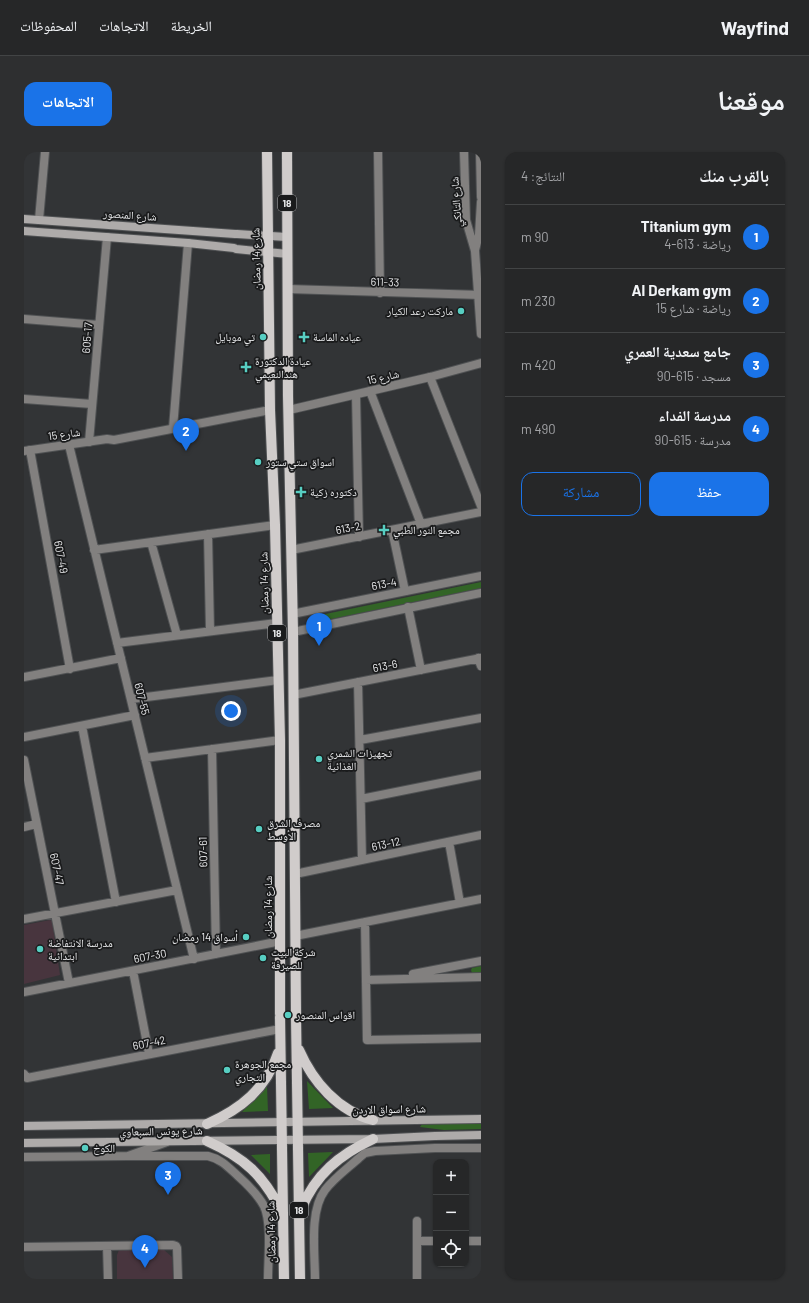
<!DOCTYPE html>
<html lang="ar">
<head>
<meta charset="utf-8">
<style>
  body { margin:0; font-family:Barlow,"Noto Naskh Arabic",sans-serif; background:#2e2f30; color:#f1f3f6; direction:rtl }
  .controls { position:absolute; right:12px; bottom:12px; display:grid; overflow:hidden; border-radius:8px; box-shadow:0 1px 3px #0004 }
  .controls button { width:36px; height:36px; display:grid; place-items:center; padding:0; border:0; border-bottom:1px solid #424445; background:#262728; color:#f1f3f6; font:20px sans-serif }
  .you { position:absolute; left:207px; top:559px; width:14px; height:14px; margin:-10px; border:3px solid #fff; border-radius:50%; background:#1a73e8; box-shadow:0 0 0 6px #1a73e833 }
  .badge { display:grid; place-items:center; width:26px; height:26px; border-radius:50%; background:#1a73e8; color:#fff; font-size:13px; font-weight:700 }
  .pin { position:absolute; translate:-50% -33px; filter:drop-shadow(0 1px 2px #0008) }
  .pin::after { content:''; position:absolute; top:21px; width:14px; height:12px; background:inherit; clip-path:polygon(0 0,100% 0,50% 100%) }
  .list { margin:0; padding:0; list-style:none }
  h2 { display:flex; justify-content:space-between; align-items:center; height:52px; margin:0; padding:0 16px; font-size:17px }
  h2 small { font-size:13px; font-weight:400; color:#a4a5a8 }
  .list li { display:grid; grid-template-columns:26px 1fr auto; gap:12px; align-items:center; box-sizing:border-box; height:64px; padding:0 16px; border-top:1px solid #424445 }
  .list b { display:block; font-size:15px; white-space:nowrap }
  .list p { margin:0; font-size:13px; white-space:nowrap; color:#a4a5a8 }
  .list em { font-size:13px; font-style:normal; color:#a4a5a8 }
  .actions { display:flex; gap:8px; padding:12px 16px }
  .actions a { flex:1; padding:9px 0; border:1px solid #1a73e8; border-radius:12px; text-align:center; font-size:14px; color:#1a73e8 }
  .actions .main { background:#1a73e8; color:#fff }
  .icon { flex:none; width:22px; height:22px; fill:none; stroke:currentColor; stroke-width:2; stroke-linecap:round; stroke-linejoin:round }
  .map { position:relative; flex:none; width:457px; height:1127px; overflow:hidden; direction:ltr; border-radius:12px }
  header { display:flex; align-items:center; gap:24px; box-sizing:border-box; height:56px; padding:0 20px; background:#262728; border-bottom:1px solid #424445 }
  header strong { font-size:19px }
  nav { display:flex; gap:22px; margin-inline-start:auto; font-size:14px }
  .intro { display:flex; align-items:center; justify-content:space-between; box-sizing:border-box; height:96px; padding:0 24px }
  h1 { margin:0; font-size:28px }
  .button { padding:10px 18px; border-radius:12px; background:#1a73e8; color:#fff; font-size:14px; font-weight:700 }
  main { display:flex; gap:24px; padding:0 24px }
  aside { flex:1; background:#262728; border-radius:12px; box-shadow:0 1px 3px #0004 }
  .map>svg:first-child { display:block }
  .education { fill:#48353e }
  .green { fill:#326426 }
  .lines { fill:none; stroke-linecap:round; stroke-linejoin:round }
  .minor-casing { stroke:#4f5153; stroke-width:10 }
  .tertiary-casing { stroke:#4f5153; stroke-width:10 }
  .secondary-casing { stroke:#4f5153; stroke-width:10 }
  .primary-casing { stroke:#4f5153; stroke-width:12 }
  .minor { stroke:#82807f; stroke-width:8 }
  .tertiary { stroke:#82807f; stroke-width:8 }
  .secondary { stroke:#aeabaa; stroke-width:8 }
  .primary { stroke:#d0cccb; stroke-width:10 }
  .poi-dot { fill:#57cec2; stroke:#1a1b1c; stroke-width:1.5 }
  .labels { text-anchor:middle; stroke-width:3.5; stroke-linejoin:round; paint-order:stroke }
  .shield { fill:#1a1b1c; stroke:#aaabad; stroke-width:1 }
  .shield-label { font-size:10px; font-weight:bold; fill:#e8e9eb }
  .street-label { font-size:11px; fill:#e8e9eb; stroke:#1a1b1c }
  .poi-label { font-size:11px; fill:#e8e9eb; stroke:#1a1b1c; text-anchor:start }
</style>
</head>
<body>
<header>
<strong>Wayfind</strong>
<nav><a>الخريطة</a><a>الاتجاهات</a><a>المحفوظات</a></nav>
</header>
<div class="intro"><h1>موقعنا</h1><a class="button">الاتجاهات</a></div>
<main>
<aside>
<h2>بالقرب منك<small>النتائج: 4</small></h2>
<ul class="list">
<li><span class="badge">1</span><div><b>Titanium gym</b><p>رياضة · 613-4</p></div><em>90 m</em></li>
<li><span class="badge">2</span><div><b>Al Derkam gym</b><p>رياضة · شارع 15</p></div><em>230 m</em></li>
<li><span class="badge">3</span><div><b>جامع سعدية العمري</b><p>مسجد · 615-90</p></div><em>420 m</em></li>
<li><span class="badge">4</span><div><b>مدرسة الفداء</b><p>مدرسة · 615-90</p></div><em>490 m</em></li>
</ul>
<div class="actions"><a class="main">حفظ</a><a>مشاركة</a></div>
</aside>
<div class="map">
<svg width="457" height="1127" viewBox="0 0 457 1127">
  <rect width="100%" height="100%" fill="#323436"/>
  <path class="education" d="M 26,768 L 28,769 L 36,823 L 0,832 L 0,773 Z
    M 139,1097 L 148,1105 L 149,1127 L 93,1127 L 93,1103 L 95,1098 Z"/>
  <path class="green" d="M 457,430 L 457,436 L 288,471 L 285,468 L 287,465 Z
    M 457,814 L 457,821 L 448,821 L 447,818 L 448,816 Z
    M 283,929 L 309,956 L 285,957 Z
    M 243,934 L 244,959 L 218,960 Z
    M 457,970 L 457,977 L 420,978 L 396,975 L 398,972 L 419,971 Z
    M 309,1000 L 285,1025 L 284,1001 Z
    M 246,1002 L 246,1022 L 227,1003 Z"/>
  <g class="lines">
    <g class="minor-casing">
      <path id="minor" d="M 354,0 L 356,141
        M 15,68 L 21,0
        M 264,137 L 457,143
        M 0,167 L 75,173
        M 406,225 L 457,354
        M 346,239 L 397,372
        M 332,243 L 335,385
        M 0,247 L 68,252
        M 149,276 L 164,91
        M 65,290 L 83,85
        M 45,293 L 170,807
        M 6,298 L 46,517
        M 368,378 L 381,439
        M 184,382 L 186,479
        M 127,390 L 153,483
        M 70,398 L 251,373
        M 267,398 L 457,360
        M 384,455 L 397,518
        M 93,491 L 253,471
        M 454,506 L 457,514
        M 0,525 L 97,506
        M 334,530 L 338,708
        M 269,543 L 457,506
        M 107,547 L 254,528
        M 58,574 L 92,750
        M 0,585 L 111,563
        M 336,588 L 457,566
        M 188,597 L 192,802
        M 121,606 L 256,588
        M 0,608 L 45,831
        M 337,647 L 457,623
        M 0,675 L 12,672
        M 425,690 L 436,751
        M 271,722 L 457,683
        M 0,767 L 153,738
        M 341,770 L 343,888 L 457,886
        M 271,784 L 457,747
        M 109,819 L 125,902
        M 389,822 L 457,809
        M 342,828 L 457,825
        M 0,840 L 257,789
        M 0,922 L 3,926 L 256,877
        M 104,1004 L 184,1004 C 197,1007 204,1015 214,1024 C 223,1032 234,1043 240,1054 C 248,1071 244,1107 244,1127
        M 0,1005 L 104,1004 L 143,990
        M 393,1069 L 393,1127
        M 393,1089 L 412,1089
        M 442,1089 L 457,1089
        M 83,1094 L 84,1127
        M 0,1095 L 149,1093 L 152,1094 L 153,1096 L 154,1127
        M 291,1127 C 291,1101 285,1059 301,1038 C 310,1026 324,1016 335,1006 L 341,1001 L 351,999 L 411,996 L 457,996"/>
    </g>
    <g class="tertiary-casing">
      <path id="tertiary" d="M 440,0 L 442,68 L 451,99 L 457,182
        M 456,0 L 457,45
        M 451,98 L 455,83 L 457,50
        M 265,258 L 406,225 L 457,211
        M 0,299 L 83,287 L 90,288 L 246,258
        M 268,462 L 457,424
        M 269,480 L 457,441"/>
    </g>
    <g class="secondary-casing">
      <path id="secondary" d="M 0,67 L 211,82
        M 0,79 L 164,91 L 210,96
        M 213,82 L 263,85
        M 212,97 L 264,102
        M 0,974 L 457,967
        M 0,991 L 349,987 L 411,984 L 457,983"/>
    </g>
    <g class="primary-casing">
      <path id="primary" d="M 243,0 L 246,258 L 251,373 L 256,588 L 256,862
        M 263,0 L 264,244 L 269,480 L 272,862
        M 256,865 L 260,1127
        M 272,865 L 276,1127
        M 275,898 C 289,930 314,959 349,968
        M 183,972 C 217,957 242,937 254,901
        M 183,989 C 221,1006 239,1023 258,1060
        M 277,1057 C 292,1022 315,1003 349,987"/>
    </g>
    <use href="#minor" class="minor"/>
    <use href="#tertiary" class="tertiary"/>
    <use href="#secondary" class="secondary"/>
    <use href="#primary" class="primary"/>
  </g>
  <g class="poi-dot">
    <circle cx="437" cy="159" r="4"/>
    <circle cx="239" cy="185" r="4"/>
    <path d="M278 179h4v4h4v4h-4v4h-4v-4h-4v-4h4z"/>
    <path d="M220 209h4v4h4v4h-4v4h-4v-4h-4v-4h4z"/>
    <circle cx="234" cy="310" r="4"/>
    <path d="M275 334h4v4h4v4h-4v4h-4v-4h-4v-4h4z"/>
    <path d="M358 372h4v4h4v4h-4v4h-4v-4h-4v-4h4z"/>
    <circle cx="295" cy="607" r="4"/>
    <circle cx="235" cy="677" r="4"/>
    <circle cx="222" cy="785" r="4"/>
    <circle cx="16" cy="797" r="4"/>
    <circle cx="239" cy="806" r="4"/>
    <circle cx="264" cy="863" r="4"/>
    <circle cx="203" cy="918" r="4"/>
    <circle cx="61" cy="996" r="4"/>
  </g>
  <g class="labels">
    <g class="shield">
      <rect x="254" y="43" width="18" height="16" rx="3"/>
      <rect x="244" y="473" width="18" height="16" rx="3"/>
      <rect x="266" y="1050" width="18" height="16" rx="3"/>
    </g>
    <g class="shield-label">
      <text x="263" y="55">18</text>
      <text x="253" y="485">18</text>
      <text x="275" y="1062">18</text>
    </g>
    <g class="street-label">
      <text transform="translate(432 50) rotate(-94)" y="4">شارع التانكي</text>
      <text transform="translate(106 63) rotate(4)" y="4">شارع المنصور</text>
      <text transform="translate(232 107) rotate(-91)" y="4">شارع 14 رمضان</text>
      <text transform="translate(361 130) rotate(2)" y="4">611-33</text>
      <text transform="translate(63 186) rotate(-85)" y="4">605-17</text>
      <text transform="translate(359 225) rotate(-13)" y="4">شارع 15</text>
      <text transform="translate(40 282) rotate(-8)" y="4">شارع 15</text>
      <text transform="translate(324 376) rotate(-11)" y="4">613-2</text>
      <text transform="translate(37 405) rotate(79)" y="4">607-49</text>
      <text transform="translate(240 431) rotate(-91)" y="4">شارع 14 رمضان</text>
      <text transform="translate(360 432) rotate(-11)" y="4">613-4</text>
      <text transform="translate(361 514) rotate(-11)" y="4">613-6</text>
      <text transform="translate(118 547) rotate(76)" y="4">607-55</text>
      <text transform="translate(362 692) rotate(-12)" y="4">613-12</text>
      <text transform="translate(179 700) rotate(-91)" y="4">607-61</text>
      <text transform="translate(33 717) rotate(78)" y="4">607-47</text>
      <text transform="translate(244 755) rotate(-90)" y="4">شارع 14 رمضان</text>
      <text transform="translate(126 804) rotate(-11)" y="4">607-30</text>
      <text transform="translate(125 891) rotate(-11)" y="4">607-42</text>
      <text transform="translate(365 957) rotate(-1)" y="4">شارع اسواق الاردن</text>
      <text transform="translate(137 979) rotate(-1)" y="4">شارع يونس السبعاوي</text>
      <text transform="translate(247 1080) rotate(-91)" y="4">شارع 14 رمضان</text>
    </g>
    <g class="poi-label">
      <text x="429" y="163" text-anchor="end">ماركت رعد الكيار</text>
      <text x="231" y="189" text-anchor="end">تي موبايل</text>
      <text x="289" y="189">عياده الماسة</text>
      <text x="231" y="213">عيادة الدكتورة<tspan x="231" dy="13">هندالنعيمي</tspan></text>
      <text x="242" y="314">اسواق ستي ستور</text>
      <text x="286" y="344">دكتوره زكية</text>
      <text x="369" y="382">مجمع النور الطبي</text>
      <text x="303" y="605">تجهيزات الشمري<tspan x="303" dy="13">الغذائية</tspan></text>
      <text x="243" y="675">مصرف الشرق<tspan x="243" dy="13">الأوسط</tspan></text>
      <text x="214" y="789" text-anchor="end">أسواق 14 رمضان</text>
      <text x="24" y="795">مدرسة الانتفاضة<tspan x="24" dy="13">ابتدائية</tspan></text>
      <text x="247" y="804">شركة البيت<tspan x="247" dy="13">للصيرفة</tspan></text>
      <text x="272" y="867">اقواس المنصور</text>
      <text x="211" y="916">مجمع الجوهرة<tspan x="211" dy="13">التجاري</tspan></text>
      <text x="69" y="1000">الكوخ</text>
    </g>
  </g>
</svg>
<div class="controls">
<button>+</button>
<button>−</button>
<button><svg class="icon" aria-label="locate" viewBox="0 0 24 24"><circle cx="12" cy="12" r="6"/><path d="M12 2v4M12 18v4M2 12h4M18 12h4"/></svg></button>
</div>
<div class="you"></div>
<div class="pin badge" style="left:295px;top:494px">1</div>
<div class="pin badge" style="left:162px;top:299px">2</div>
<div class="pin badge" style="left:144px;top:1043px">3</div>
<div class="pin badge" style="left:121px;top:1116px">4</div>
</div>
</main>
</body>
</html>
